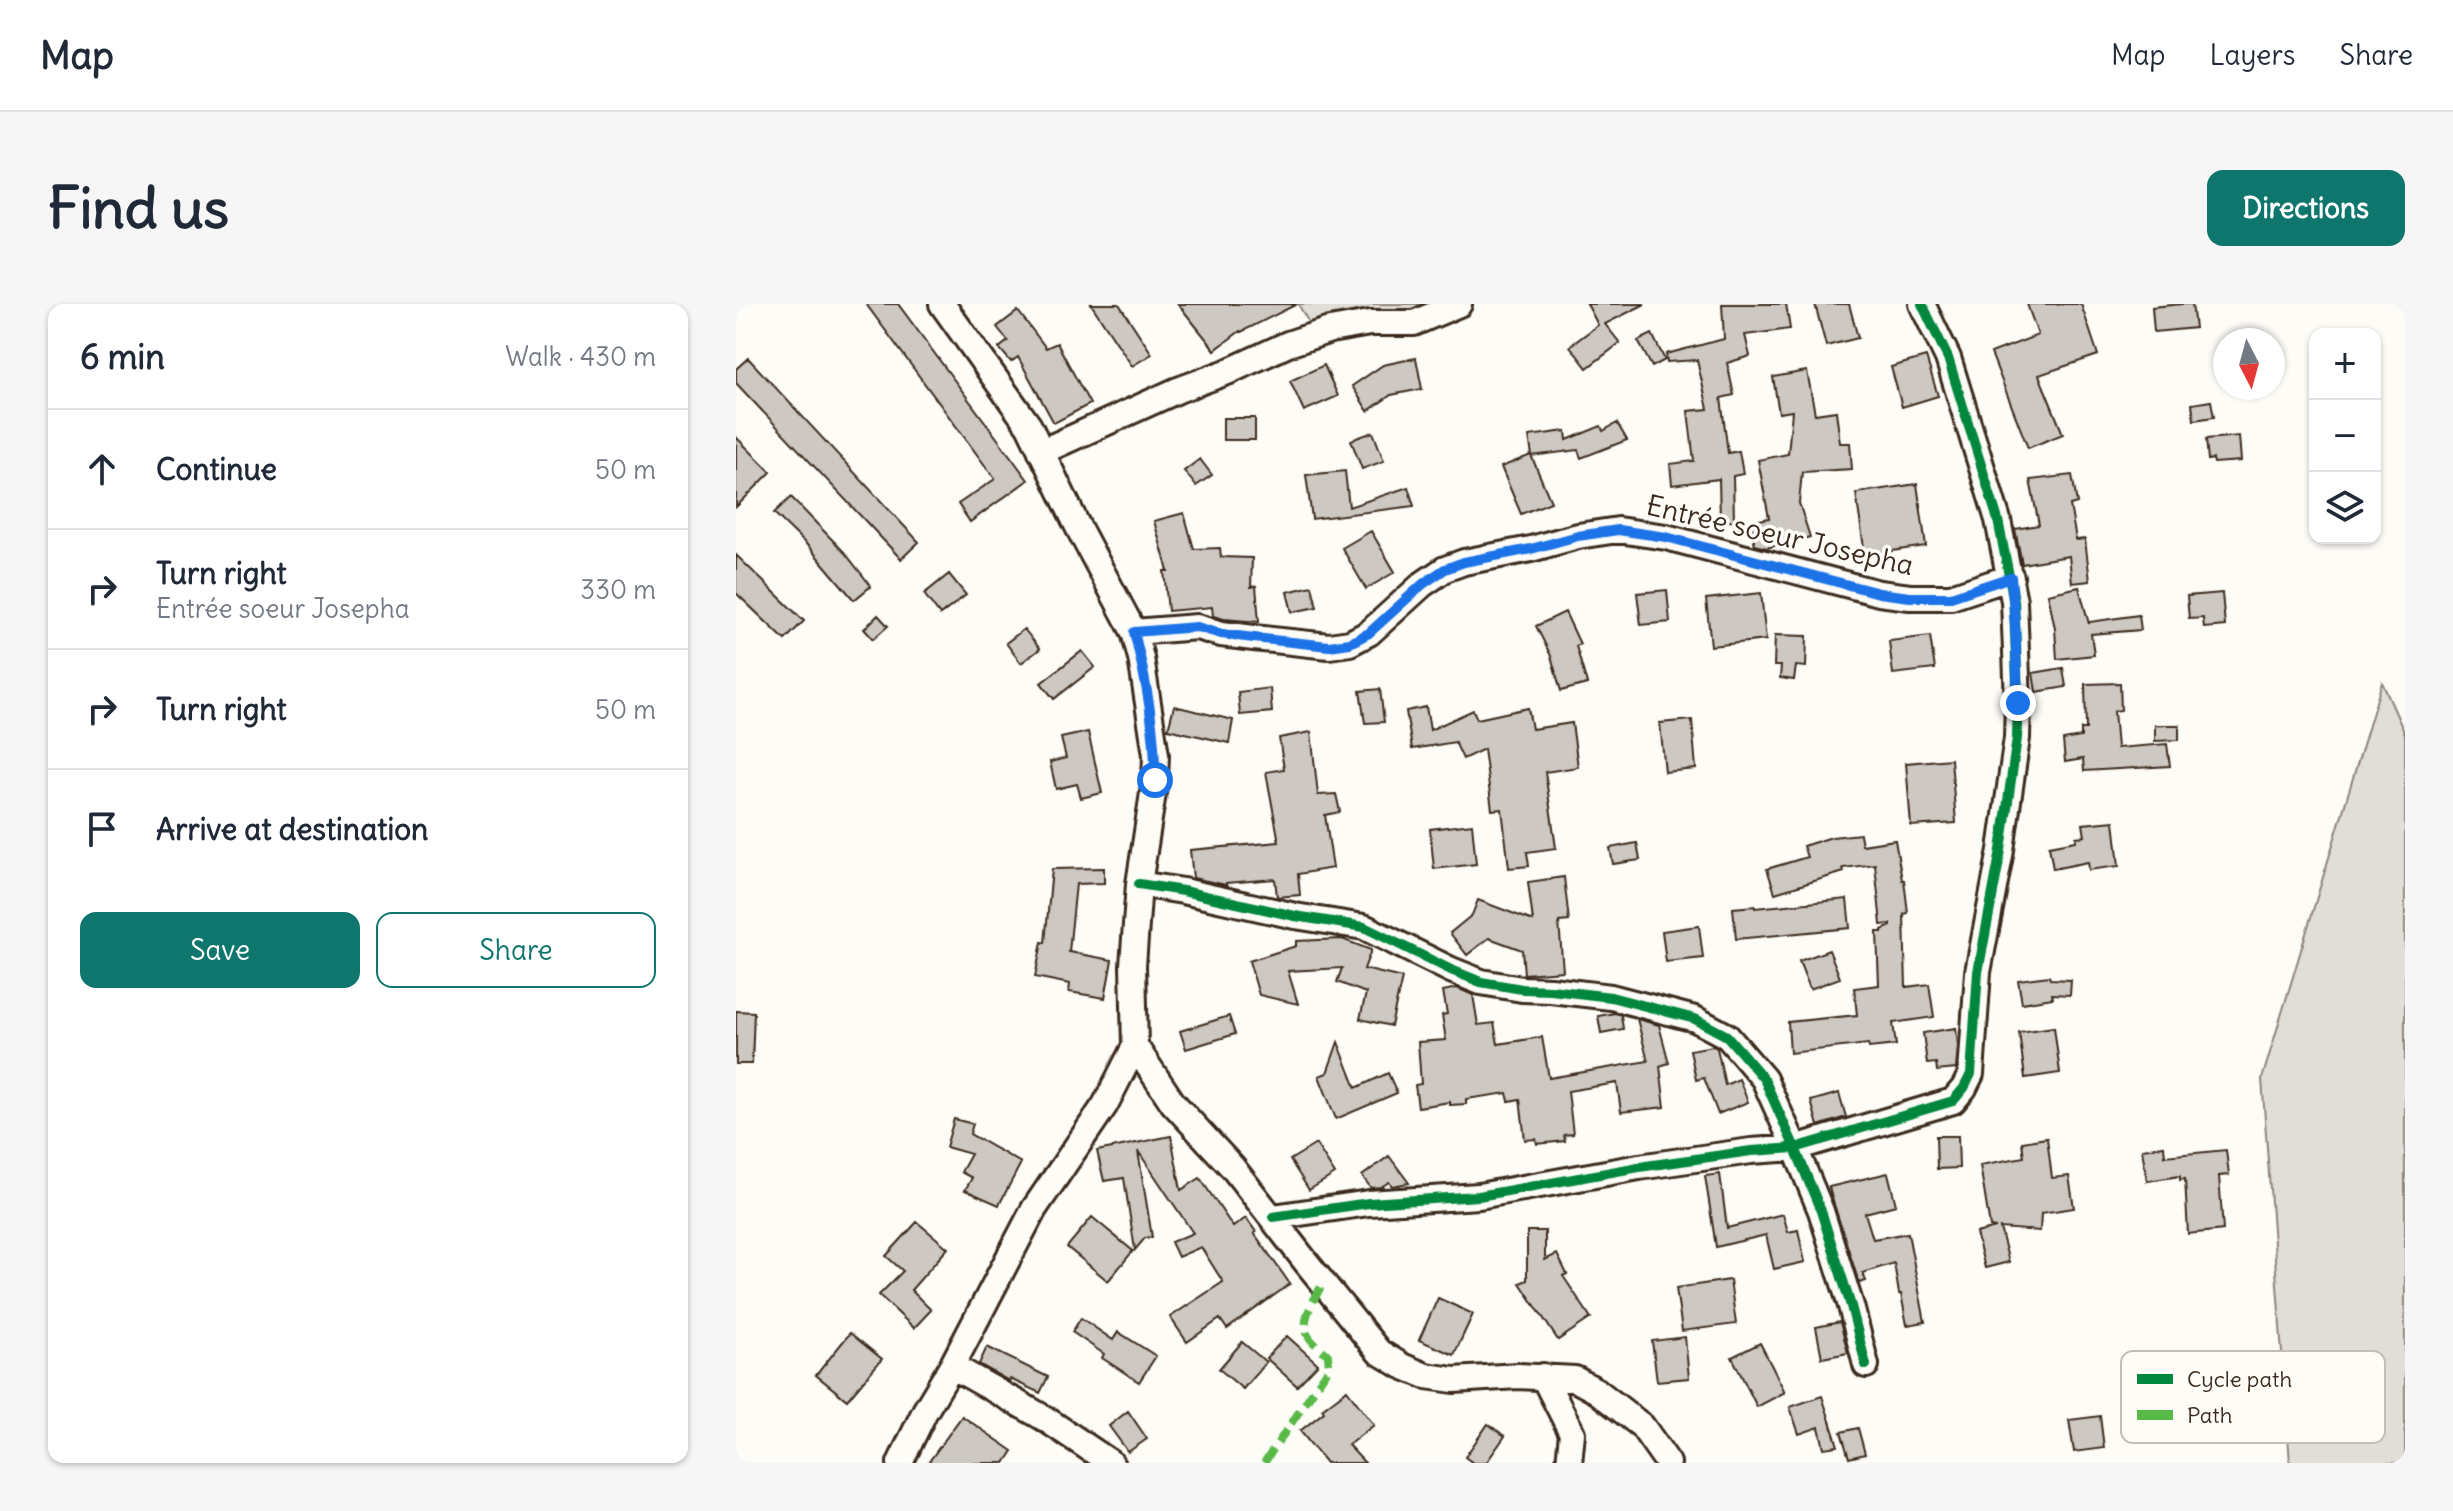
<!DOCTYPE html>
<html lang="en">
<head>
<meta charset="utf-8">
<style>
  body { margin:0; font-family:Delius,sans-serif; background:#f6f6f7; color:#1f2937 }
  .controls { position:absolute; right:24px; top:24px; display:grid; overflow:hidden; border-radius:16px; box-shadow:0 2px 6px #0004 }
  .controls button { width:72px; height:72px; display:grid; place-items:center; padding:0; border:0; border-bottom:2px solid #e0e1e3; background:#fff; color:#1f2937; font:40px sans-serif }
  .compass { position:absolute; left:1477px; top:24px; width:72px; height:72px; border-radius:50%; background:#fff; box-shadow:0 2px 6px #0004; rotate:174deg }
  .stop { position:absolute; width:24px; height:24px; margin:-18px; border:6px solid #1a73e8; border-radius:50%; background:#fff }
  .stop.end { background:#1a73e8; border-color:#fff; box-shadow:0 2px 8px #0008 }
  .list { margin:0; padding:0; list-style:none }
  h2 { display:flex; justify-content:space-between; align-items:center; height:104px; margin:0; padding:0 32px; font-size:34px }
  h2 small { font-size:26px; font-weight:400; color:#747a83 }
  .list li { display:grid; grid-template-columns:52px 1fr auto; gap:24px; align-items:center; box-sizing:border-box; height:120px; padding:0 32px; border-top:2px solid #e0e1e3 }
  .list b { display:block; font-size:30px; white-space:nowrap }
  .list p { margin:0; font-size:26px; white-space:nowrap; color:#747a83 }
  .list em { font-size:26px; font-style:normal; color:#747a83 }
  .actions { display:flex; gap:16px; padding:24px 32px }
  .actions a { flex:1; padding:18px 0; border:2px solid #0f766e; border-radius:16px; text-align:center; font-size:28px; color:#0f766e }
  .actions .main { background:#0f766e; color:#fff }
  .icon { flex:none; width:44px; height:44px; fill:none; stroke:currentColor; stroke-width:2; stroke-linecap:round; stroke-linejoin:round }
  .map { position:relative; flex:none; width:1669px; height:1159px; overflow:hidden; border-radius:16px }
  header { display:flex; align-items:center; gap:48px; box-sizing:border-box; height:112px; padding:0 40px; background:#fff; border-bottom:2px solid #e0e1e3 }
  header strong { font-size:38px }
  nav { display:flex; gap:44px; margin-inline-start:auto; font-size:28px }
  .intro { display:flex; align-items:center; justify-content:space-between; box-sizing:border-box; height:192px; padding:0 48px }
  h1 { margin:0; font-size:56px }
  .button { padding:20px 36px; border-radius:16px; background:#0f766e; color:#fff; font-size:28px; font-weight:700 }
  main { display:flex; gap:48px; padding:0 48px }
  aside { flex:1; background:#fff; border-radius:16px; box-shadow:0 2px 6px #0004 }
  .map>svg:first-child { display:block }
  .green { fill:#e1ded7; stroke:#8e847a; stroke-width:2 }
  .building { fill:#cdc8c2; stroke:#3b2a1e; stroke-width:2 }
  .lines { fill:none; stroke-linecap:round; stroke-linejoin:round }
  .minor-casing { stroke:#3b2a1e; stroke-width:30 }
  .minor { stroke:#fdfcf7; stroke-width:24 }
  .quiet { stroke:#58b947; stroke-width:8; stroke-dasharray:16 8; stroke-linecap:butt }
  .cycleway-casing { stroke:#fdfcf7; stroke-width:15 }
  .cycleway { stroke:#00873e; stroke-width:10 }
  .route { stroke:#1a73e8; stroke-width:10 }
  .labels { text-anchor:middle; stroke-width:7; stroke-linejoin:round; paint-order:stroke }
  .street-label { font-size:28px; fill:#3b2a1e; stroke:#fdfcf7 }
  .key { fill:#fdfcf7; stroke:#c3bdb6; stroke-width:2 }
  .key-label { font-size:22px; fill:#3b2a1e }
</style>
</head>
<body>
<header>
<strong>Map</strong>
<nav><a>Map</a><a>Layers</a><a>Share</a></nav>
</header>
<div class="intro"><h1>Find us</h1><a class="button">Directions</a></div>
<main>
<aside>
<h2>6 min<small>Walk · 430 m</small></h2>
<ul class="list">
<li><svg class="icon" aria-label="ahead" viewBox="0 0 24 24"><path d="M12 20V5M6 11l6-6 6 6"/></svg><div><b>Continue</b></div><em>50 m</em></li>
<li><svg class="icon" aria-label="right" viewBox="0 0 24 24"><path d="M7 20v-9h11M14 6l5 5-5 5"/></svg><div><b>Turn right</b><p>Entrée soeur Josepha</p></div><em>330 m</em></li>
<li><svg class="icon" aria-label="right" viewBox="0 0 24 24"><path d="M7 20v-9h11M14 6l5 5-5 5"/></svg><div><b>Turn right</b></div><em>50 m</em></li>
<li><svg class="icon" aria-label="arrive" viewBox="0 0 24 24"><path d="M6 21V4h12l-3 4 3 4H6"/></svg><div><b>Arrive at destination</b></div></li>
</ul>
<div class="actions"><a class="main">Save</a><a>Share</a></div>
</aside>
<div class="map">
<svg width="1669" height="1159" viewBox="0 0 1669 1159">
  <rect width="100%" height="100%" fill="#fdfcf7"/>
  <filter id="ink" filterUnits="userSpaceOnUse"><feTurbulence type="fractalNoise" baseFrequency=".0125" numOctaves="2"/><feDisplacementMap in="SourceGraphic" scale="16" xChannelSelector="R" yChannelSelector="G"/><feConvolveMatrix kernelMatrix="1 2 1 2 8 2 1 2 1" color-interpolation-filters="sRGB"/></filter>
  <g filter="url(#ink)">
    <path class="green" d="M 562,0 L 715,0 L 584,38 Z
      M 1646,378 L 1669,430 L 1669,1159 L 1554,1159 L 1526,775 Z"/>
    <path class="building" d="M 130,0 L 162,0 L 292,176 L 234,218 L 222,200 L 259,175 Z
      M 355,0 L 383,0 L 416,50 L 396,62 Z
      M 442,0 L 561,0 L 505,28 L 504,27 L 479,46 Z
      M 851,0 L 909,0 L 869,20 L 884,39 L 851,64 L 834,42 L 862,21 Z
      M 986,0 L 1050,0 L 1054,25 L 1009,31 L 1014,52 L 991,59 L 998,91 L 985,94 L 992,149 L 1003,147 L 1007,170 L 997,172 L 998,217 L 984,217 L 983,175 L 936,181 L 934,160 L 958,157 L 952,107 L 972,105 L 961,56 L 931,58 L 930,50 L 988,35 Z
      M 1079,0 L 1113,0 L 1122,34 L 1090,42 Z
      M 1291,0 L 1345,0 L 1362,51 L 1303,71 L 1327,130 L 1292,144 L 1255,49 L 1302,31 Z
      M 1446,0 L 1456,0 L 1459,24 L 1418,28 L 1416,3 Z
      M 282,7 L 310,44 L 321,39 L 354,100 L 318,119 L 282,53 L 275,58 L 263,44 L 272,37 L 261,23 Z
      M 916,30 L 929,56 L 916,63 L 902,37 Z
      M 1190,53 L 1202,92 L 1166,103 L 1155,63 Z
      M 12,54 L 183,238 L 165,255 L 0,79 L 0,65 Z
      M 680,54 L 686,85 L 655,91 L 632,107 L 616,82 L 647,61 Z
      M 588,61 L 602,92 L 568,107 L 554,77 Z
      M 1071,67 L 1079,110 L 1100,107 L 1104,139 L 1114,139 L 1116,165 L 1066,168 L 1063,199 L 1074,233 L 1030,244 L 1019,241 L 1014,218 L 1033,214 L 1022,156 L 1052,150 L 1056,107 L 1043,109 L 1037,73 Z
      M 1475,97 L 1478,113 L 1458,116 L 1456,100 Z
      M 487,114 L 519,114 L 519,136 L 487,136 Z
      M 881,119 L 891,136 L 845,154 L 842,146 L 796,152 L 793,132 L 830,127 L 831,136 L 865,122 L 867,127 Z
      M 637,128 L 648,157 L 626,165 L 615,136 Z
      M 1503,132 L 1505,157 L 1478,159 L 1477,155 L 1472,156 L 1470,135 Z
      M 0,133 L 35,168 L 0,203 Z
      M 795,151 L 815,198 L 785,210 L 765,163 Z
      M 464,155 L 476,171 L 460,182 L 448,167 Z
      M 609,167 L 613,203 L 672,183 L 678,202 L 576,215 L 570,171 Z
      M 1336,171 L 1341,199 L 1334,201 L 1340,236 L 1349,235 L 1354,277 L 1336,279 L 1333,252 L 1286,260 L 1279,225 L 1303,221 L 1294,176 Z
      M 1181,180 L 1190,242 L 1129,251 L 1120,189 Z
      M 55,193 L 109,249 L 135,282 L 118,296 L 73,243 L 38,209 Z
      M 448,209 L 458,245 L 484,244 L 485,253 L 516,254 L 515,283 L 520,282 L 523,318 L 488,315 L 477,312 L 476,303 L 432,307 L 428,267 L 432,267 L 418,217 Z
      M 635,227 L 659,268 L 630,285 L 606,244 Z
      M 0,251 L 68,317 L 49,336 L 0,289 Z
      M 213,270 L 230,291 L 204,311 L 188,290 Z
      M 576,282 L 581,303 L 556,308 L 551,288 Z
      M 1343,283 L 1353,320 L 1353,318 L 1403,311 L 1405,326 L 1355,330 L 1358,351 L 1321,355 L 1319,325 L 1312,290 Z
      M 931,286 L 934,318 L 905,321 L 901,289 Z
      M 1025,289 L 1030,336 L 975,342 L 970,295 Z
      M 1486,289 L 1489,322 L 1468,324 L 1467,314 L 1453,315 L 1451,292 Z
      M 829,308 L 844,340 L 840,342 L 851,380 L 825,387 L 815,352 L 800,322 Z
      M 142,311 L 152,322 L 137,335 L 128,325 Z
      M 288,325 L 304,345 L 285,359 L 270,339 Z
      M 1039,331 L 1071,332 L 1070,363 L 1060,362 L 1058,376 L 1044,374 L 1045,362 L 1038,362 Z
      M 1194,332 L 1199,365 L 1157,370 L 1153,337 Z
      M 346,347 L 359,363 L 318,395 L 305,379 Z
      M 1327,364 L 1330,383 L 1300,388 L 1297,369 Z
      M 1384,379 L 1385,406 L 1378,407 L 1381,444 L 1431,440 L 1434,462 L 1348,467 L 1347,455 L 1329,458 L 1327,436 L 1345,433 L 1345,425 L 1350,425 L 1349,380 Z
      M 534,384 L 536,408 L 504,411 L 502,388 Z
      M 644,385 L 648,418 L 629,419 L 624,387 Z
      M 438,402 L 497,416 L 493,439 L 432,425 Z
      M 690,403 L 694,426 L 737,406 L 741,415 L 792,404 L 796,425 L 836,419 L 842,463 L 809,468 L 820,544 L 791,548 L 793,562 L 773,564 L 766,505 L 756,506 L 748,445 L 727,455 L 719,438 L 676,445 L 670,407 Z
      M 956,416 L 960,465 L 929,468 L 924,419 Z
      M 1419,421 L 1443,421 L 1443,436 L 1419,437 Z
      M 352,428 L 366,489 L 345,494 L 341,480 L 320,485 L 314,458 L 330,454 L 325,434 Z
      M 575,428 L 582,491 L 600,490 L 604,508 L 589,511 L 597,564 L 562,570 L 564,591 L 541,593 L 539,575 L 490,579 L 490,581 L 457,574 L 454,546 L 543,538 L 530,468 L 548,465 L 543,434 Z
      M 1215,455 L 1220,519 L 1175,522 L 1170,459 Z
      M 1378,517 L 1383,562 L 1353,566 L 1352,558 L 1317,565 L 1313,542 L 1340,537 L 1340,533 L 1349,532 L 1347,520 Z
      M 736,520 L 740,560 L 698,565 L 694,525 Z
      M 1124,530 L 1126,541 L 1159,536 L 1166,576 L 1168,576 L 1172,609 L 1168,610 L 1170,683 L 1193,680 L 1198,713 L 1157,719 L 1160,741 L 1133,744 L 1132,740 L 1054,749 L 1052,718 L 1121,711 L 1118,684 L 1143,681 L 1141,628 L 1146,628 L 1146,626 L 1155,622 L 1155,620 L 1145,621 L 1139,560 L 1107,564 L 1108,568 L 1039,589 L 1031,565 L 1071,553 L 1067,542 L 1096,533 Z
      M 901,539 L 904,556 L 877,560 L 874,544 Z
      M 368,564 L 368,579 L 340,580 L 333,648 L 376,656 L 369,694 L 333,688 L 334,680 L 299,673 L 306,638 L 309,639 L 316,565 Z
      M 828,573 L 833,617 L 823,618 L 827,667 L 788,670 L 786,646 L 753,634 L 731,651 L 714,629 L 736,611 L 742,596 L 797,617 L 792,578 Z
      M 1111,595 L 1114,624 L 1000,635 L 997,604 L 1019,602 L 1019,604 Z
      M 963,622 L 967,654 L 930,658 L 926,627 Z
      M 606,635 L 635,646 L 628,665 L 666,674 L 655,722 L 624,715 L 630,689 L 601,678 L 606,664 L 552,667 L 562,700 L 523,691 L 513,657 L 560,642 L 560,637 Z
      M 1093,646 L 1104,674 L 1074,685 L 1063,657 Z
      M 1313,672 L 1314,675 L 1335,676 L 1334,691 L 1316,690 L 1317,694 L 1286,699 L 1282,676 Z
      M 721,684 L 737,691 L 742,721 L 758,719 L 762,740 L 806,733 L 813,774 L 912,757 L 901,715 L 923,721 L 933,759 L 924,762 L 929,803 L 885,808 L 881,779 L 832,787 L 837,830 L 828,831 L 829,837 L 801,840 L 800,835 L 789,836 L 784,795 L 773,797 L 771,789 L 730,795 L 730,800 L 714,801 L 714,798 L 682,803 L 679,781 L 685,780 L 682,738 L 710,736 L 706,711 L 711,710 L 707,687 Z
      M 0,707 L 18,708 L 16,760 L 0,760 Z
      M 879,709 L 885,711 L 887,725 L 865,729 L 862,712 Z
      M 493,712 L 499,730 L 450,745 L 444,727 Z
      M 1318,723 L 1324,769 L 1289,774 L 1283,728 Z
      M 1220,724 L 1222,741 L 1220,765 L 1201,767 L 1200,759 L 1191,760 L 1187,729 Z
      M 602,738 L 620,784 L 652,769 L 661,789 L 600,815 L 583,772 L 591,769 Z
      M 977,742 L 981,744 L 989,781 L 1003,775 L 1012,798 L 982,810 L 968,774 L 960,776 L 954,746 Z
      M 1103,789 L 1110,813 L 1082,822 L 1075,797 Z
      M 218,815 L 237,820 L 234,830 L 285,859 L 263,901 L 229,886 L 236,874 L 225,868 L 235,850 L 210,843 Z
      M 435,832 L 445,886 L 464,874 L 497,923 L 510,914 L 520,928 L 518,929 L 554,980 L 491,1025 L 484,1015 L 451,1038 L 434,1013 L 487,978 L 465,943 L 442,953 L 435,938 L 457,929 L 402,847 L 416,933 L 409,934 L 399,946 L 388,874 L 368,877 L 361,847 Z
      M 1200,832 L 1222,832 L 1223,864 L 1201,865 Z
      M 1311,834 L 1316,874 L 1333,872 L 1338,904 L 1305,909 L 1304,927 L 1264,924 L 1273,958 L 1249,964 L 1240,929 L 1260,924 L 1254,923 L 1244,861 L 1288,853 L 1286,838 Z
      M 580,840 L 599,870 L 573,886 L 554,856 Z
      M 1428,842 L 1429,852 L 1490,846 L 1493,871 L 1483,872 L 1487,926 L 1452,930 L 1449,875 L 1444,876 L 1444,872 L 1411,877 L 1406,845 Z
      M 653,852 L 673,879 L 656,882 L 653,878 L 645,883 L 635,884 L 626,872 Z
      M 1152,869 L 1160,901 L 1129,909 L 1137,935 L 1172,929 L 1189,1018 L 1171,1021 L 1165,990 L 1163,990 L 1158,959 L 1127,969 L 1130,977 L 1123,979 L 1095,891 L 1093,883 Z
      M 984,870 L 991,924 L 1047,910 L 1052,928 L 1062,926 L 1069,958 L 1038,965 L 1030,931 L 980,943 L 969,872 Z
      M 356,913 L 397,947 L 372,977 L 331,943 Z
      M 181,918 L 212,944 L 175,986 L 195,1006 L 178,1024 L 143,991 L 167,967 L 150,952 Z
      M 791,927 L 809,927 L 809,956 L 821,950 L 831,970 L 827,972 L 855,1014 L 822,1036 L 784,979 L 791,976 Z
      M 994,976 L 1000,1020 L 946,1027 L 940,984 Z
      M 702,994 L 737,1010 L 718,1051 L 683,1036 Z
      M 345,1014 L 377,1036 L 382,1028 L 420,1052 L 403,1078 L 366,1054 L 368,1050 L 336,1028 Z
      M 1104,1018 L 1112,1049 L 1086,1054 L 1080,1023 Z
      M 114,1029 L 146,1055 L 111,1096 L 80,1071 Z
      M 551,1032 L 582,1060 L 561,1082 L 530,1054 Z
      M 949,1033 L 953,1074 L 921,1077 L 916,1037 Z
      M 506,1038 L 530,1058 L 507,1085 L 483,1065 Z
      M 1024,1039 L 1049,1088 L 1021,1103 L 996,1053 Z
      M 251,1043 L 312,1073 L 304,1089 L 274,1075 L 273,1077 L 243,1060 Z
      M 611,1086 L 638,1121 L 612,1141 L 629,1159 L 590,1159 L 564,1127 L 588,1108 L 586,1105 Z
      M 1086,1092 L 1102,1142 L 1088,1144 L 1083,1123 L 1063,1130 L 1054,1103 Z
      M 392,1107 L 411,1135 L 392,1148 L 373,1122 Z
      M 226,1112 L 277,1147 L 269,1159 L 192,1159 Z
      M 1364,1112 L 1368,1144 L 1338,1148 L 1333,1116 Z
      M 752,1120 L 769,1132 L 750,1159 L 737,1159 L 729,1153 Z
      M 1122,1124 L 1129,1150 L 1113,1154 L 1105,1128 Z"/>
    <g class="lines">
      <g class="minor-casing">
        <path id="minor" d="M 206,0 L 293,122 L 342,223 L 398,328 L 405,354 L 420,451 L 419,476 L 403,580 L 397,661 L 399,742
          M 305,148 L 442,86 L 491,68 L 552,40 L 594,26 L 634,19 L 678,19 L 723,0
          M 398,328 L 461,323 L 485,330 L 518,334 L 593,342 L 614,339 L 633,329 L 687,280 L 709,265 L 728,258 L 795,245 L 842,232 L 882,226 L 930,233 L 1143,289 L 1174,293 L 1215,293 L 1275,273
          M 403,580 L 447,587 L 559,612 L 628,623 L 715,666 L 745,678 L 786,685 L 815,686 L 875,693 L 959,715 L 991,732 L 1028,775 L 1059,844 L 1085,907 L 1115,1002 L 1130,1061
          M 399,742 L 437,799 L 497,864 L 570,958 L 643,1048 L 666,1062 L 690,1072 L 718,1076 L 782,1072 L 839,1075 L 861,1087 L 906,1122 L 932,1159
          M 537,913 L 633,899 L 743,892 L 903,863 L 1015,847 L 1059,844 L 1217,797 L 1228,784 L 1235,770 L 1242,668 L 1265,546 L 1281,434 L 1282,399 L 1278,297 L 1262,216 L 1233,122 L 1212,54 L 1186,0
          M 216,1062 L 308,1114 L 375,1159
          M 807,1072 L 836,1129 L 833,1159
          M 164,1159 L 189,1107 L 216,1062 L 298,905 L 369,801 L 399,742"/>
      </g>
      <use href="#minor" class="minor"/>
      <path class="quiet" d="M 528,1159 L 593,1064 L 592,1051 C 586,1045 577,1040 573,1033 C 562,1018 580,993 587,979"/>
      <g class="cycleway-casing">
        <path id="cycleway" d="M 403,580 L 447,587 L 559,612 L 628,623 L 715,666 L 745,678 L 786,685 L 815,686 L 875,693 L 959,715 L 991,732 L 1028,775 L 1059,844 L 1085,907 L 1115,1002 L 1130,1061
          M 537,913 L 633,899 L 743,892 L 903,863 L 1015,847 L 1059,844 L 1217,797 L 1228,784 L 1235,770 L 1242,668 L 1265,546 L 1281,434 L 1282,399 L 1278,297 L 1262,216 L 1233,122 L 1212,54 L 1186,0"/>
      </g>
      <use href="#cycleway" class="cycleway"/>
    </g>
  </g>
  <g class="lines" filter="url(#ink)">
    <path class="route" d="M 419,476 C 420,427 410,375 398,328 L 461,323 L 485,330 L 518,334 L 593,342 L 614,339 L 633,329 L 687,280 L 709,265 L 728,258 L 795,245 L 842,232 L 882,226 L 930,233 L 1143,289 L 1174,293 L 1215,293 L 1275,273 L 1279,320 L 1282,399"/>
  </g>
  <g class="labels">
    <g class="street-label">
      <text transform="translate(1044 231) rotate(13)" y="10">Entrée soeur Josepha</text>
    </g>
  </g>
  <rect x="1385" y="1047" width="264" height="92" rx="12" class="key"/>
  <rect x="1401" y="1070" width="36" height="10" fill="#00873e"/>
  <rect x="1401" y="1106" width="36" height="10" fill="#58b947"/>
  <g class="key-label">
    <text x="1451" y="1083">Cycle path</text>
    <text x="1451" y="1119">Path</text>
  </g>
</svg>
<div class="controls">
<button>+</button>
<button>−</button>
<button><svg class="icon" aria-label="layers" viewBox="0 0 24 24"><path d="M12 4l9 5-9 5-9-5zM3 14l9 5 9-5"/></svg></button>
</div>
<svg class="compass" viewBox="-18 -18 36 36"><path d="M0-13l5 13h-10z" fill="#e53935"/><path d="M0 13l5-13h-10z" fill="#747a83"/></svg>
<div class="stop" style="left:419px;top:476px"></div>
<div class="stop end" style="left:1282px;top:399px"></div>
</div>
</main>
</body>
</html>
